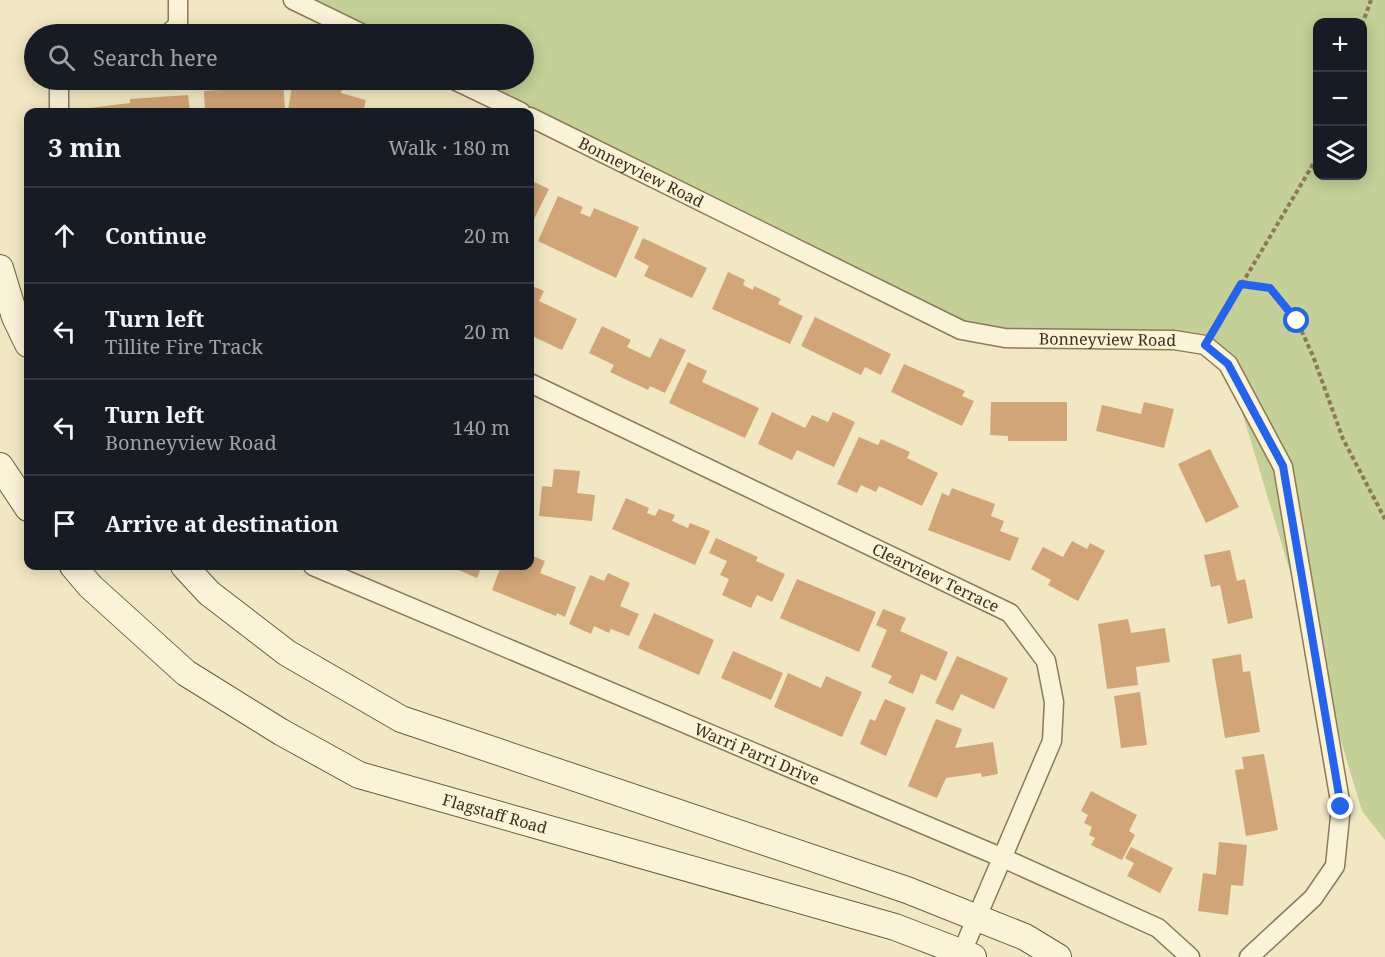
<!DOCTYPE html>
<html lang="en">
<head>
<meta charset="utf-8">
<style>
  body { margin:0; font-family:"Noto Serif",serif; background:#242831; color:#f1f3f6 }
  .controls { position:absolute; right:18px; top:18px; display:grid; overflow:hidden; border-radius:12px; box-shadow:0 3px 15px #0003 }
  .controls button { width:54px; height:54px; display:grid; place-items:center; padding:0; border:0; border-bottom:2px solid #363941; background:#171b24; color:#f1f3f6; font:30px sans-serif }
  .stop { position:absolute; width:18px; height:18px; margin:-14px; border:4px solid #2563eb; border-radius:50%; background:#fff }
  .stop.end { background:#2563eb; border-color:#fff; box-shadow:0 2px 6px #0008 }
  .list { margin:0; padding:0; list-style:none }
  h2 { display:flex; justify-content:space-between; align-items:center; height:78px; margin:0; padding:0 24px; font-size:26px }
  h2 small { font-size:20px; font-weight:400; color:#9ea1a6 }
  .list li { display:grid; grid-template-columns:39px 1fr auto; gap:18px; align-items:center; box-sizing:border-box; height:96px; padding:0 24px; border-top:2px solid #363941 }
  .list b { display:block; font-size:22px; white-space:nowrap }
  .list p { margin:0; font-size:20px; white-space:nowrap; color:#9ea1a6 }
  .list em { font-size:20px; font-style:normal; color:#9ea1a6 }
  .icon { flex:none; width:33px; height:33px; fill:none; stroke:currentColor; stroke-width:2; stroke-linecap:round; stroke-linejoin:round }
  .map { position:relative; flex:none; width:1385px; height:957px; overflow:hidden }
  .search { position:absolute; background:#171b24; box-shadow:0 3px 15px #0003; left:24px; top:24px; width:510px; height:66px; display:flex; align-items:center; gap:15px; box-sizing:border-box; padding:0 21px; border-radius:33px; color:#9ea1a6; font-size:22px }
  .panel { position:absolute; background:#171b24; box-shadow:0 3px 15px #0003; left:24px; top:108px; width:510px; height:462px; border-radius:12px }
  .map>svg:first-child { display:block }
  .green { fill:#c4d097; fill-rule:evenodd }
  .building { fill:#d1a577 }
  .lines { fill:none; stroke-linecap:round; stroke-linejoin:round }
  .minor-casing { stroke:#8c7959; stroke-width:21 }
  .secondary-casing { stroke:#6e5a3c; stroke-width:28 }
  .path { stroke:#8c7959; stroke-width:4; stroke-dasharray:4.5 3; stroke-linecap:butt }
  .minor { stroke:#fbf3d7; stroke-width:18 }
  .secondary { stroke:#fbf3d7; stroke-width:26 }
  .route { stroke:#2563eb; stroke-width:8 }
  .labels { text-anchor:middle; stroke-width:5; stroke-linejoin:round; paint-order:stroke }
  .street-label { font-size:16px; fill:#3b2f1e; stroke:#f8f1d4 }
</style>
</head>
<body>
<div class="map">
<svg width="1385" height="957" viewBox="0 0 1385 957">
  <rect width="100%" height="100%" fill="#f1e7c3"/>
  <path class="green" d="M 293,0 L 1385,0 L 1385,840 L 1362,811 L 1228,365 L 1205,345 L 961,330 L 454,80 L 524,80 L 524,34 L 363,34 ZM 1318,22 L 1362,22 L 1362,176 L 1318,176 Z"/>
  <path class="building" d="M 293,80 L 322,80 L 343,86 L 341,93 L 366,100 L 363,112 L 293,112 L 288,110 Z
    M 283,81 L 285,108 L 275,109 L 275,112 L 205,112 L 204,91 L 271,87 L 270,82 Z
    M 188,95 L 190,112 L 90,112 L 90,108 L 130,103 L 130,99 Z
    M 530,180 L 549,189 L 533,221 L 530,219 Z
    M 558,196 L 583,207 L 580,213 L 590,217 L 594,208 L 639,227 L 616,278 L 538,241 Z
    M 643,238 L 707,268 L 692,298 L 644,276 L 649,266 L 634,258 Z
    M 728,272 L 745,280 L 743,285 L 753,290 L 754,286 L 781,299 L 778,304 L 803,316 L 790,344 L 712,309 Z
    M 530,285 L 544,291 L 539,301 L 577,319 L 562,350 L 530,335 Z
    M 815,317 L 891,354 L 881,375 L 865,367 L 861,375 L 801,346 Z
    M 602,326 L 631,340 L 627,347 L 650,358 L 660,338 L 686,350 L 665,393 L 650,386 L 648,390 L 610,372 L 614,365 L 589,353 Z
    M 688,362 L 707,371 L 702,382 L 759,408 L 745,438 L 669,403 Z
    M 904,364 L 965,391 L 962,396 L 974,401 L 962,426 L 891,392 Z
    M 991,402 L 1067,402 L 1067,441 L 1008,441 L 1008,436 L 990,435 Z
    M 1144,402 L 1174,409 L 1164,448 L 1096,431 L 1102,405 L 1141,414 Z
    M 772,412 L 805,428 L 812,415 L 828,422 L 833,412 L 855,422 L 834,467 L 797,450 L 792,460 L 758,444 Z
    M 859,437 L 878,445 L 881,439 L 910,452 L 907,458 L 938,473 L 922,506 L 879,486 L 876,492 L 861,485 L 857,493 L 837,484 Z
    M 1210,449 L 1239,507 L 1206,523 L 1178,464 Z
    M 554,469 L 580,471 L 577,493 L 595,495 L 592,521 L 539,516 L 542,486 L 552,487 Z
    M 952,488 L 995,504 L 991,516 L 1004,521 L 1000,531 L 1019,538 L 1010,561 L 928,530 L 942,493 L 949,496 Z
    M 626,498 L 649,508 L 647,513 L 655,516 L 659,509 L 675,515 L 672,521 L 688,528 L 690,523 L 710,531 L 695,565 L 612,529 Z
    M 716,538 L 758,557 L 756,561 L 785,574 L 772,602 L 757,595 L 751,608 L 722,595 L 729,579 L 720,575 L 727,561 L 709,553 Z
    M 1072,541 L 1087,549 L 1090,543 L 1105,551 L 1078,601 L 1048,585 L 1051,580 L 1031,569 L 1043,547 L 1063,557 Z
    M 1230,550 L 1237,581 L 1245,579 L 1253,618 L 1228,624 L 1220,585 L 1211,587 L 1204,555 Z
    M 530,555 L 545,561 L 540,573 L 576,587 L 565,617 L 557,613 L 556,616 L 492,590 L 501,566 L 530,566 Z
    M 449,566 L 482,566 L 477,578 Z
    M 608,573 L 630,583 L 620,606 L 639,614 L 629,636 L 611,629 L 609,633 L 594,626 L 591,634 L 569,624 L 590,575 L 604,581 Z
    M 797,579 L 876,612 L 859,652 L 780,618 Z
    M 883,609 L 906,618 L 900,631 L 948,652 L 936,681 L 921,674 L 913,694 L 888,683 L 892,676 L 871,667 L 887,630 L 876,625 Z
    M 654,613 L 714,640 L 699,675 L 638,648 Z
    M 1128,619 L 1131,633 L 1165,628 L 1170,662 L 1136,667 L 1138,685 L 1107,689 L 1098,624 Z
    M 733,651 L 783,673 L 771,700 L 721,678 Z
    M 1241,654 L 1243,672 L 1250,671 L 1260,732 L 1225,738 L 1212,659 Z
    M 957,656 L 1008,678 L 994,709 L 961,694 L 953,711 L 935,703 Z
    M 788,673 L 821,688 L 826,676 L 862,692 L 842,737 L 774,707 Z
    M 1140,692 L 1147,745 L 1121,748 L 1114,696 Z
    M 885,699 L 906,708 L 886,756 L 860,744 L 870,719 L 875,721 Z
    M 936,719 L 962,729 L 955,748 L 993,742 L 998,774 L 982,777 L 981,773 L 946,778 L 937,798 L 908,786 Z
    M 1264,754 L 1278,830 L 1246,836 L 1235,770 L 1244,769 L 1242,757 Z
    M 1091,791 L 1137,815 L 1129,831 L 1135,835 L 1122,860 L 1091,845 L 1095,838 L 1089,835 L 1092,827 L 1084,823 L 1088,815 L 1081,811 Z
    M 1219,842 L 1247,845 L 1243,886 L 1231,885 L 1228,915 L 1198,911 L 1203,873 L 1216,875 Z
    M 1131,847 L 1173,868 L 1160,893 L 1127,876 L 1134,863 L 1125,858 Z"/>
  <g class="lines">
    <g class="minor-casing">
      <g id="minor">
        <path d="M 293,0 L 363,34"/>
        <path d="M 168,34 L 178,25 L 178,0"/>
        <path d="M 454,80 L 521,112"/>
        <path d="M 59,112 L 59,80"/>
        <path id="s1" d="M 530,117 L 961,330 L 1005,338 L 1174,340 L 1205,345 L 1228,364 L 1283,467 L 1341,807 L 1335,866 L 1313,898 L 1249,957"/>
        <path id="s2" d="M 530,383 L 1010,613 L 1046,661 L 1054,702 L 1052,741 L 962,952"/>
        <path id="s3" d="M 313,566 L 1003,858 L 1158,928 L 1190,957"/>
      </g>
    </g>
    <g class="secondary-casing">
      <g id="secondary">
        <path d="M 0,268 L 15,317 L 28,344"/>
        <path d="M 0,466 L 28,508"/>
        <path id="s4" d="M 73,566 L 90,586 L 186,673 L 281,732 L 359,775 L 895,927 L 973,957"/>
        <path d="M 184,566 L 209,593 L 287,653 L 401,719 L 907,890 L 1025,937 L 1058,957"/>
      </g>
    </g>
    <path class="path" d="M 1362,25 L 1371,0
      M 1241,284 L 1270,288 L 1297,321 L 1313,356 L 1343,439 L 1385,519
      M 1215,329 L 1318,156"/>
    <use href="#minor" class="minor"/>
    <use href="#secondary" class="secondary"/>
  </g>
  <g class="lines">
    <path class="route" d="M 1297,321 L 1270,288 L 1241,284 L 1205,345 L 1228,364 L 1283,466 L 1341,807"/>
  </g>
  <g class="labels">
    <g class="street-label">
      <text dy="6" stroke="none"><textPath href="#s1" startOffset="124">Bonneyview Road</textPath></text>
      <text dy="6" stroke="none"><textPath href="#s1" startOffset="628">Bonneyview Road</textPath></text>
      <text dy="6" stroke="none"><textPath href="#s2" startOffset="450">Clearview Terrace</textPath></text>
      <text dy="6" stroke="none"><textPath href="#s3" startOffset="482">Warri Parri Drive</textPath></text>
      <text dy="6" stroke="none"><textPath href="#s4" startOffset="498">Flagstaff Road</textPath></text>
    </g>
  </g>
</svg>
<div class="controls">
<button>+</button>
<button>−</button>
<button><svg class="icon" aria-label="layers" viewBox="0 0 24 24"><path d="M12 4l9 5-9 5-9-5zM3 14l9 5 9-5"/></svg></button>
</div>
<div class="stop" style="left:1297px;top:321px"></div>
<div class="stop end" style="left:1341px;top:807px"></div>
<div class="search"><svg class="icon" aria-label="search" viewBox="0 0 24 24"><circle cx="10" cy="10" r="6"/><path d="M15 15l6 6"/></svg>Search here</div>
<section class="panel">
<h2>3 min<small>Walk · 180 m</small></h2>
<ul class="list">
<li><svg class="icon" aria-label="ahead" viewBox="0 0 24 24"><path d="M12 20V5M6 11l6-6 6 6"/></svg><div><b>Continue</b></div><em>20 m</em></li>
<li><svg class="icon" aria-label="left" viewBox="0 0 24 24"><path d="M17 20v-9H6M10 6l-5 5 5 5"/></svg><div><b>Turn left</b><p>Tillite Fire Track</p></div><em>20 m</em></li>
<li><svg class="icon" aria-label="left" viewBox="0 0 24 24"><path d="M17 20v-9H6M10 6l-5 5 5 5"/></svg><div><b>Turn left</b><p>Bonneyview Road</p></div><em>140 m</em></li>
<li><svg class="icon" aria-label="arrive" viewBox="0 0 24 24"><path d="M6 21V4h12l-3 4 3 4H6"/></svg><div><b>Arrive at destination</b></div></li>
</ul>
</section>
</div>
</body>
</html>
